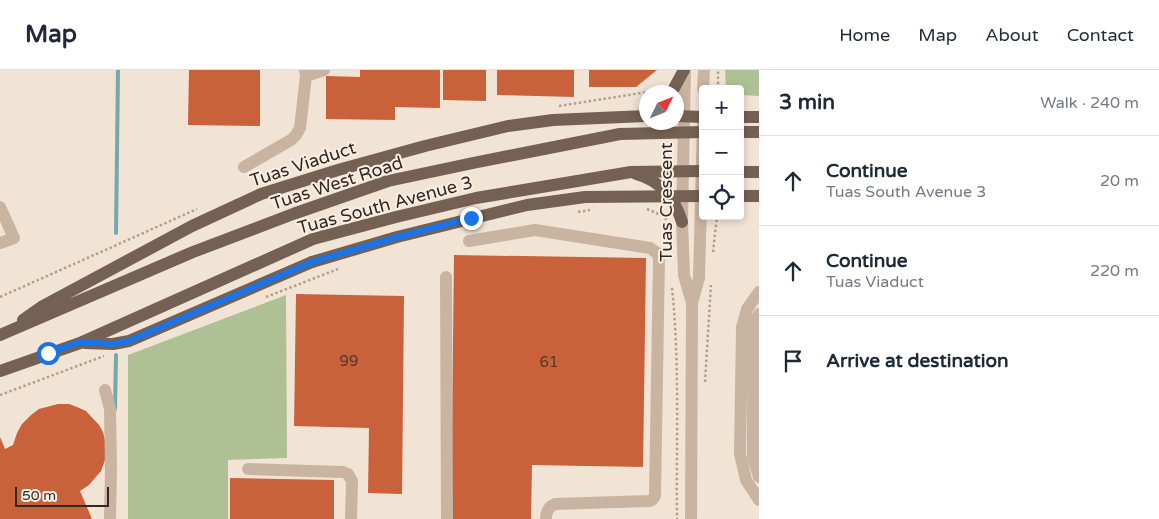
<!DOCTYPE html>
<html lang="en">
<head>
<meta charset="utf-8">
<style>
  body { margin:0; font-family:"Varela Round",sans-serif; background:#f2f2f3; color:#1f2937 }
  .controls { position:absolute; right:15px; top:15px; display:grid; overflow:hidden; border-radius:5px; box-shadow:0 2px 8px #0003 }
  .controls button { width:45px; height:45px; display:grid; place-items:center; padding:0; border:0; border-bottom:1px solid #e0e1e3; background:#fff; color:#1f2937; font:25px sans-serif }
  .compass { position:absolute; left:639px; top:15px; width:45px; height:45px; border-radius:50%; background:#fff; box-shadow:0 2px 8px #0003; rotate:47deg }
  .scale { position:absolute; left:15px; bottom:12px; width:94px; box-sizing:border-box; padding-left:5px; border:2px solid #332924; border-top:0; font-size:14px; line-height:18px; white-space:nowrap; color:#332924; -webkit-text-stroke:4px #f9efe1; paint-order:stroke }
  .stop { position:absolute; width:15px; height:15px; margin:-11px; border:4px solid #1a73e8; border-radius:50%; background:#fff }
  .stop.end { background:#1a73e8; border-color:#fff; box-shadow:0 1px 5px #0008 }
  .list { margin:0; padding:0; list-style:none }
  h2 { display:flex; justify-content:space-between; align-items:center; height:65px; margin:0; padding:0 20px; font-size:21px }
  h2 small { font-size:16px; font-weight:400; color:#747a83 }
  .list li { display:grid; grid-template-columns:32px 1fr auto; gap:15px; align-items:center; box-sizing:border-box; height:90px; padding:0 20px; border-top:1px solid #e0e1e3 }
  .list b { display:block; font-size:19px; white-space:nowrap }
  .list p { margin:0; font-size:16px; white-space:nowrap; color:#747a83 }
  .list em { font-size:16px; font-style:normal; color:#747a83 }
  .icon { flex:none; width:28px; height:28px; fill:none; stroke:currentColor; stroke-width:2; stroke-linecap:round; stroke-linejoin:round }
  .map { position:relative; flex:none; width:759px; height:449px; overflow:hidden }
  header { display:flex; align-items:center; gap:30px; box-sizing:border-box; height:70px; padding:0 25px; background:#fff; border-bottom:1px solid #e0e1e3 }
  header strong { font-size:24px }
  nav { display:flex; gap:28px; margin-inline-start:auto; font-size:18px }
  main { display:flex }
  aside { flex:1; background:#fff }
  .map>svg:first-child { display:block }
  .green { fill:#b0c095 }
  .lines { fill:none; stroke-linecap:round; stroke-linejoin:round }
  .stream { stroke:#74aaae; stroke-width:4 }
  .building { fill:#c9613b }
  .path { stroke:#b49e8c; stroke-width:2.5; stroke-dasharray:2.5 2.5; stroke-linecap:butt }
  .minor { stroke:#c9b4a1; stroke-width:12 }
  .major { stroke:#756054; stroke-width:12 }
  .major-bridge { stroke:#756054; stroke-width:12 }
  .route { stroke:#1a73e8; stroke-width:6 }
  .labels { text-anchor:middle; stroke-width:4; stroke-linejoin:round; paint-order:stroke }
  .number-label { font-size:15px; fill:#58372a }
  .street-label { font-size:18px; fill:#332924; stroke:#f9efe1 }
</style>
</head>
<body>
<header>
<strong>Map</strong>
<nav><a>Home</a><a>Map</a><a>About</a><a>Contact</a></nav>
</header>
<main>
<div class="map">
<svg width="759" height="449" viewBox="0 0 759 449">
  <rect width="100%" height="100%" fill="#f1e4d5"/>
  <path class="green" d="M 725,0 L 759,0 L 759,26 L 740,25 L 740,19 L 726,19 Z
    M 286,225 L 287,388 L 228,390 L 228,449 L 128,449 L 128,285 Z"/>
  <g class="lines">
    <path class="stream" d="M 116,163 L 118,0
      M 115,339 L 116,285"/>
  </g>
  <path class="building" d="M 189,0 L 260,0 L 260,56 L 188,55 Z
    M 360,0 L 440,0 L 440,38 L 395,37 L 395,50 L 326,49 L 326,6 L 360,7 Z
    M 443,0 L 486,0 L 486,31 L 443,30 Z
    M 497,0 L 574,0 L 574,27 L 497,25 Z
    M 589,0 L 657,0 L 636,17 L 589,17 Z
    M 454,185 L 646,188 L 643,397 L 532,395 L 531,449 L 451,449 Z
    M 296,224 L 404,226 L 402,424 L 368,423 L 369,358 L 294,356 Z
    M 58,334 L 69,334 L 77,337 L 86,341 L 99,355 L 103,362 L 105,370 L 105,390 L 101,401 L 89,415 L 80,421 L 92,449 L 0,449 L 0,367 L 5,379 L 13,375 L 17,363 L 22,354 L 31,345 L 39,339 Z
    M 230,408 L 334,410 L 334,449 L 230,449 Z"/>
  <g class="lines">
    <path class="path" d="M 718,19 L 718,1
      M 559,36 L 660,20
      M 647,139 L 663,146 L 668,151
      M 578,142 L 590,140
      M 713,182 L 717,146
      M 672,218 C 680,295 676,372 677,449
      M 0,227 L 197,139
      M 266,227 L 338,199
      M 705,312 L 711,215
      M 0,325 L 104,286"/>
    <path class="minor" d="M 685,0 L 682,152 L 684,205 L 692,233
      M 306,6 L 324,0
      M 703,19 L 704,0
      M 244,97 L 291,70 L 296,65 L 300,58 L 306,6 L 305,0
      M 0,137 L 14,168 L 0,173
      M 469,171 L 535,160 L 650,178 L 657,183 L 659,188 L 655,426 L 652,430 L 649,431 L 555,434 C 548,437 546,442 546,449
      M 446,207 L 447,449
      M 759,222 L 747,239 L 742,257 L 740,384 L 746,410 L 759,430
      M 759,244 L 755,251 L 753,260 L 753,387 L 759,407
      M 105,320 L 110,339 L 111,399 L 110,449
      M 248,399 L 343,402 L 348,404 L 352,411 L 351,449
      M 691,449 L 692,233 L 699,208 L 703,55"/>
    <path class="major" d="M 672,22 L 684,0
      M 740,47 L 759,47
      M 740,62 L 759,62
      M 740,102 L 759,102
      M 636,104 C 660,110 675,129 682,152
      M 740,126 L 759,126
      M 23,250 L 43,236 L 192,156 L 261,124 L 338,100 L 425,76 L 508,56 L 553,50 L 646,46
      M 0,265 L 193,182 L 293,144 L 388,111 L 473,93 L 620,64 L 703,62
      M 85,273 L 113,274 L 129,271 L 312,192
      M 0,301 L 80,273 L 313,169 L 396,147 L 476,128 L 631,102 L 703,101"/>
    <path class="major-bridge" d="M 676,46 L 703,47
      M 312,192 L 397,167 L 527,135 L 585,127 L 703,126"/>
  </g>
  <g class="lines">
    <path class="route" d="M 48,283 L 80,272 L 113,274 L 129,271 L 312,192 L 398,167 L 471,148"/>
  </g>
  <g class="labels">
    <g class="number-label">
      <text x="349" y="296">99</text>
      <text x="549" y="297">61</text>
    </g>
    <g class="street-label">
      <text transform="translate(303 94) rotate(-18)" y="6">Tuas Viaduct</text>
      <text transform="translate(337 113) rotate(-18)" y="6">Tuas West Road</text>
      <text transform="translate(666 132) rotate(-90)" y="6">Tuas Crescent</text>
      <text transform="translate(385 135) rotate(-15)" y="6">Tuas South Avenue 3</text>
    </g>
  </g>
</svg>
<div class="controls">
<button>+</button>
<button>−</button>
<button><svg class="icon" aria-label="locate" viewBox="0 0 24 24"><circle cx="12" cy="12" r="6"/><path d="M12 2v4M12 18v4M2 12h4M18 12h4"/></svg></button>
</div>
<svg class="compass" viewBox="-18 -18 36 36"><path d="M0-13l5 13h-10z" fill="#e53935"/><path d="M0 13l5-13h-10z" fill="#747a83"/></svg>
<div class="scale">50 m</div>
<div class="stop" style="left:48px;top:283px"></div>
<div class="stop end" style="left:471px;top:148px"></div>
</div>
<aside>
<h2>3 min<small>Walk · 240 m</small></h2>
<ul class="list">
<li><svg class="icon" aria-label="ahead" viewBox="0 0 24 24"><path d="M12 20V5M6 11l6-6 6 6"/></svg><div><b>Continue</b><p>Tuas South Avenue 3</p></div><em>20 m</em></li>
<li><svg class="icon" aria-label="ahead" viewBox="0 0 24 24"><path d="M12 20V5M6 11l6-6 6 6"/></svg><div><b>Continue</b><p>Tuas Viaduct</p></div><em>220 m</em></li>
<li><svg class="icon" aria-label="arrive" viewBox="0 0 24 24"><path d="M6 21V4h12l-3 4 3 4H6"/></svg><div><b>Arrive at destination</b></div></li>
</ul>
</aside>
</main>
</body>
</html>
